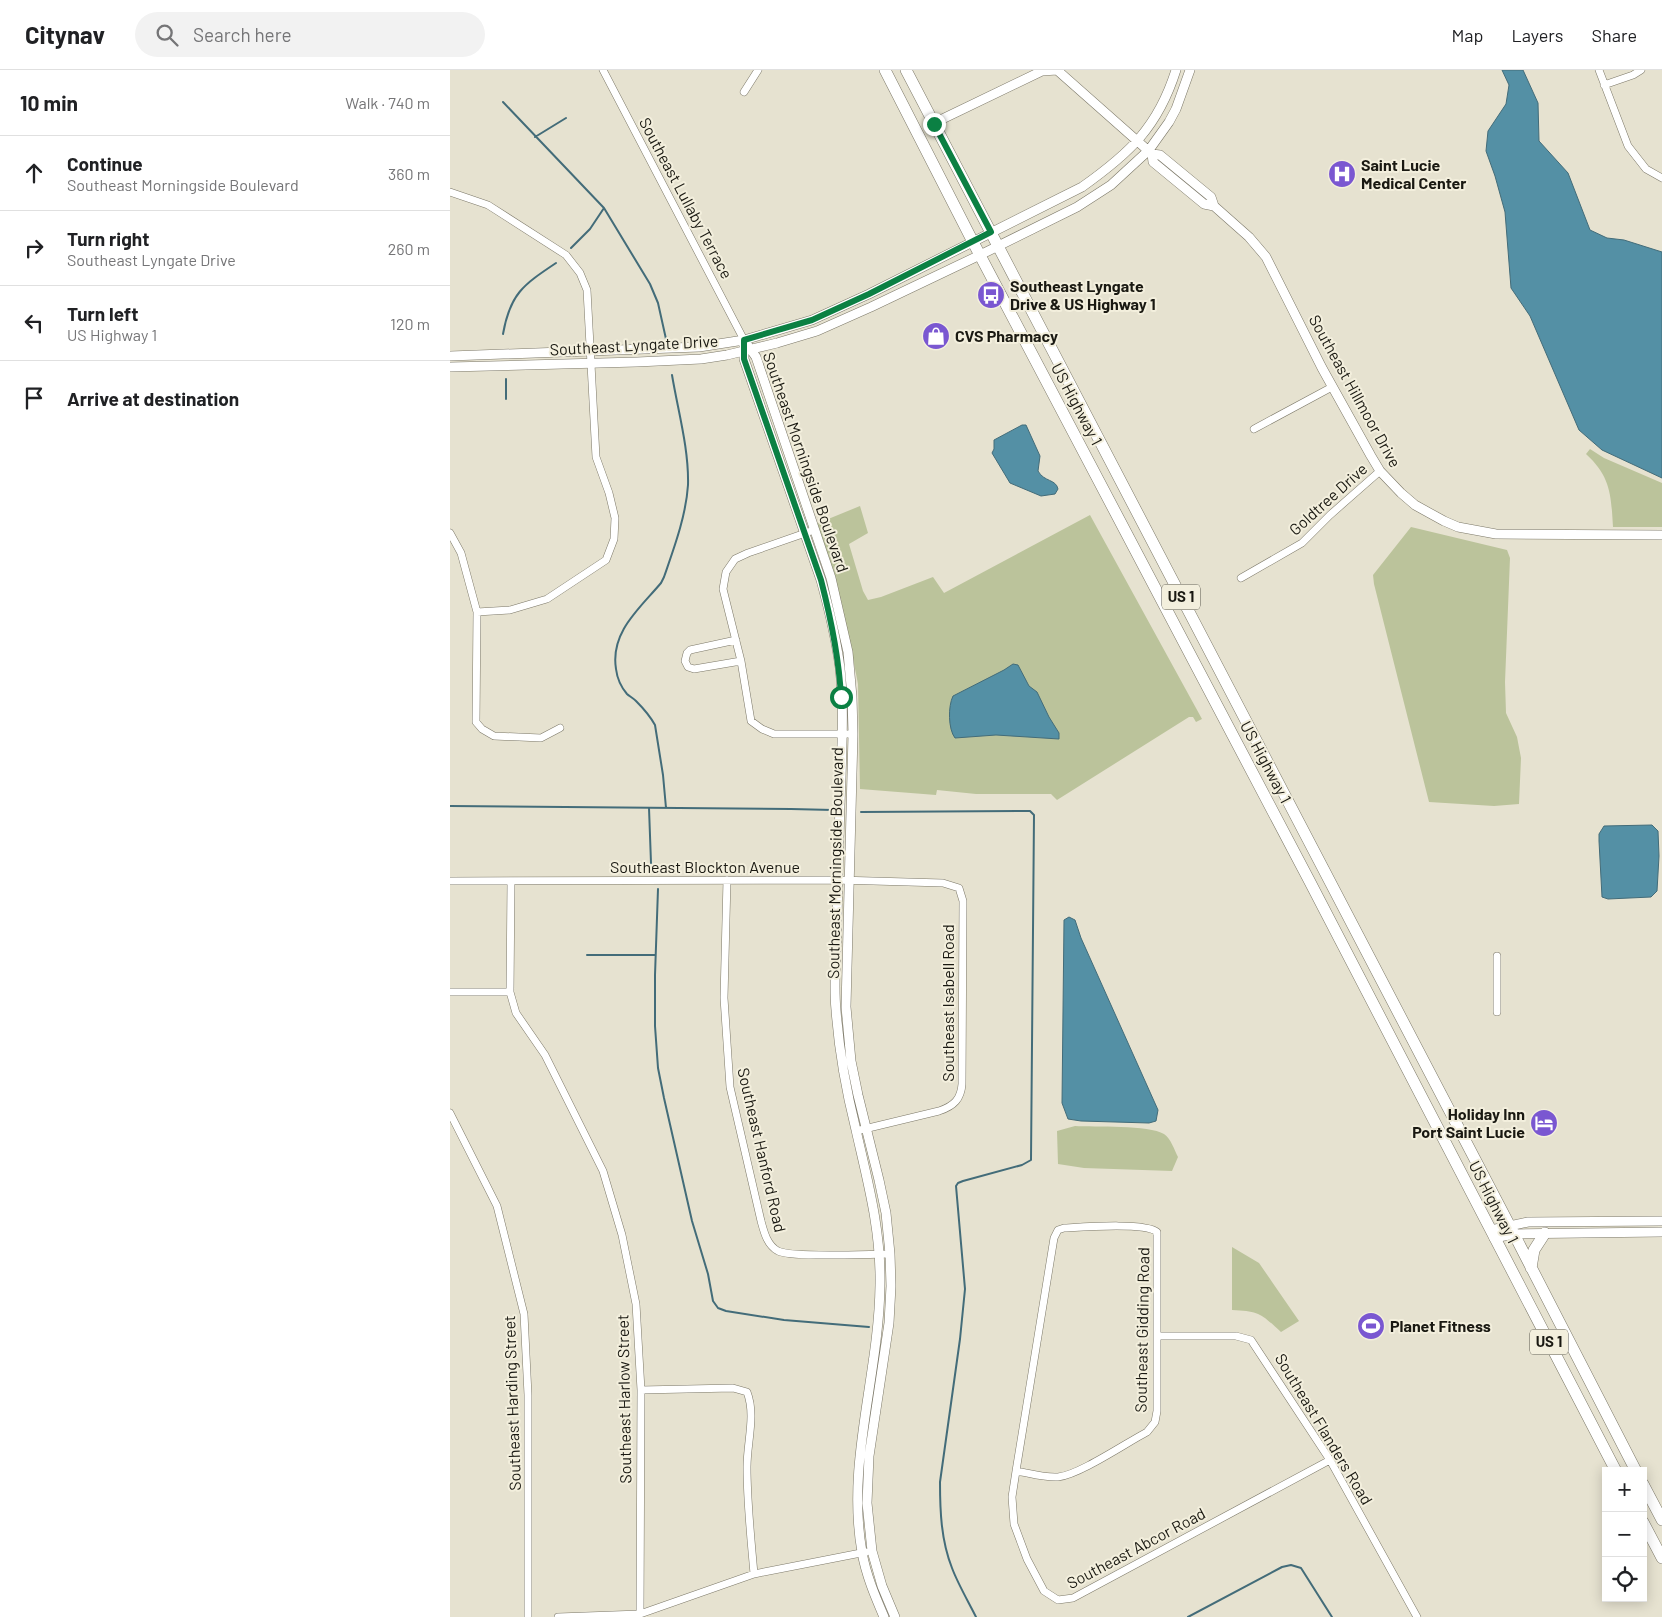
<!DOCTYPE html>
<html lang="en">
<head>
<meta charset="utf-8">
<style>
  body { margin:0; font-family:Barlow,sans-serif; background:#f2f2f2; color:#202124 }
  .controls { position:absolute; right:15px; bottom:15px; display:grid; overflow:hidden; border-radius:0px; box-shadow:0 2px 12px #0003 }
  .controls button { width:45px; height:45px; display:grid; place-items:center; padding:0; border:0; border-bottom:1px solid #e0e0e0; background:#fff; color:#202124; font:25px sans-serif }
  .stop { position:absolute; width:15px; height:15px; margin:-11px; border:4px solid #0b8043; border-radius:50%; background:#fff }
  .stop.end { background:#0b8043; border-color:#fff; box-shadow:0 1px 5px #0008 }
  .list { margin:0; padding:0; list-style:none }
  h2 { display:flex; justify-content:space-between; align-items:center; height:65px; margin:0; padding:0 20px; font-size:21px }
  h2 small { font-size:16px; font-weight:400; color:#757577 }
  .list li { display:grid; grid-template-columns:32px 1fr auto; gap:15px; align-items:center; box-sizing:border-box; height:75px; padding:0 20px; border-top:1px solid #e0e0e0 }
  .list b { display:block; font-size:19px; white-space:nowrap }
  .list p { margin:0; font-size:16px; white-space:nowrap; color:#757577 }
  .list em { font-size:16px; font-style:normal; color:#757577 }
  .icon { flex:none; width:28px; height:28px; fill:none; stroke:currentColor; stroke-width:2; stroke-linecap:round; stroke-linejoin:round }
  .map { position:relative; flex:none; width:1212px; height:1547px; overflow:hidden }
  header { display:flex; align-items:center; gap:30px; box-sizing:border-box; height:70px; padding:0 25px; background:#fff; border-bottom:1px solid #e0e0e0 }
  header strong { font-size:24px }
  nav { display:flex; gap:28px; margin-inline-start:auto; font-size:18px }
  .search { width:350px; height:45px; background:#f2f2f2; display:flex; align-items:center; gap:12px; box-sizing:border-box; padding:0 18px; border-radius:28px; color:#757577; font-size:19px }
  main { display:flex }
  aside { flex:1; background:#fff }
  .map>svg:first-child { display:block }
  .green { fill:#bbc39b }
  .water { fill:#5490a5; stroke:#436c79 }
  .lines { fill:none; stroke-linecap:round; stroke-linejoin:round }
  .stream { stroke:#436c79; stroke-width:2 }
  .minor-casing { stroke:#7c7868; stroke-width:8 }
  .tertiary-casing { stroke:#7c7868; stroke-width:10 }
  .primary-casing { stroke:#7c7868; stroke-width:12 }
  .minor { stroke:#fff; stroke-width:7 }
  .tertiary { stroke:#fff; stroke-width:9 }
  .primary { stroke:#fff; stroke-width:11 }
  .route { stroke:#0b8043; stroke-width:6 }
  .labels { text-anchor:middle; stroke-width:4; stroke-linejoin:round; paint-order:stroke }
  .shield { fill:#f3efdd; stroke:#5b594f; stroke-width:1 }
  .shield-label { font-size:15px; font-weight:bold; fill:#1a1912 }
  .poi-label { font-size:16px; font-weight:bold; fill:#1a1912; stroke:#f3efdd; text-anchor:start }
  .street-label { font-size:16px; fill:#1a1912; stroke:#f3efdd }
</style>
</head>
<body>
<header>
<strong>Citynav</strong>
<div class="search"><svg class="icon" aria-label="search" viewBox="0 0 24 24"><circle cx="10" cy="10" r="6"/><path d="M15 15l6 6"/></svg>Search here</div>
<nav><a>Map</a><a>Layers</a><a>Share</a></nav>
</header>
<main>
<aside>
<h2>10 min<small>Walk · 740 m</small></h2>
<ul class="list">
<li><svg class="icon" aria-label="ahead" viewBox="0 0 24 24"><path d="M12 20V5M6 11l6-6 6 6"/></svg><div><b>Continue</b><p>Southeast Morningside Boulevard</p></div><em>360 m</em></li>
<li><svg class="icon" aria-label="right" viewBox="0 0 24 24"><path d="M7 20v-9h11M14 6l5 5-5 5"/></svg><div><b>Turn right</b><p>Southeast Lyngate Drive</p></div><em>260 m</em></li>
<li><svg class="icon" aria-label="left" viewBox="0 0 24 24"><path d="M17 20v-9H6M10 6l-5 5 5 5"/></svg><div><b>Turn left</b><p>US Highway 1</p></div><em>120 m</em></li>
<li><svg class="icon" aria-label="arrive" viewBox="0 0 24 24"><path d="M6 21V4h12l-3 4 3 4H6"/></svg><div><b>Arrive at destination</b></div></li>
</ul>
</aside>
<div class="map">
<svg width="1212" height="1547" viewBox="0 0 1212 1547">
  <rect width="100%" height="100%" fill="#e6e2d0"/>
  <path class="green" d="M 1140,379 L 1154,388 L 1212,413 L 1212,457 L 1163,457 C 1161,425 1161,407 1136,384 Z
    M 410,436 L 418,463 L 399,474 L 413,521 L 418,530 L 431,527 L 483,507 L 494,523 L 640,445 L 752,649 L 746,652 L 743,647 L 739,647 L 607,730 L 601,724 L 526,724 L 487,720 L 486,725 L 410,719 L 408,614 L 397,558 L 385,507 L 366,454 Z
    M 961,457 L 1057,480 L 1060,488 L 1055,612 L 1056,643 L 1067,667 L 1071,688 L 1069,734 L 1044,736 L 979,732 L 924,514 L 923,505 Z
    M 625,1056 C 644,1057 699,1055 714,1064 C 721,1069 724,1079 728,1087 L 722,1101 L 634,1098 L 608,1094 L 607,1061 Z
    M 782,1177 L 809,1193 L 849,1251 L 831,1262 C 811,1244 810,1241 782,1240 Z"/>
  <path class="water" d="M 1052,0 L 1073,0 L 1088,33 L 1089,71 L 1118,103 L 1140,160 L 1157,168 L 1174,170 L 1212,182 L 1212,408 L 1152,380 L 1129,360 L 1080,246 L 1061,218 L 1055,142 L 1045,106 L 1036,81 L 1038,61 L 1056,34 L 1059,15 Z
    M 572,355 L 576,355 L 590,386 L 588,401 C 594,412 606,409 608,419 L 605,424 L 591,426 L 560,413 L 542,383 L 544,379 L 544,370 Z
    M 563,594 L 568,595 L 579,616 L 587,622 L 599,647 L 609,663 L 609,669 L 546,665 L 505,668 C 498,659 498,636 503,626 L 554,600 Z
    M 1202,755 L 1208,761 L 1209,786 L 1207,821 L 1201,827 L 1158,829 L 1152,827 L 1149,771 L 1149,764 L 1154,756 Z
    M 619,847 L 625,850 L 631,868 L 708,1040 L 706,1051 L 699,1053 L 631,1051 L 618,1049 L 612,1033 L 614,850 Z"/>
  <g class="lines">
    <path class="stream" d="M 53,32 L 154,138 L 200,214 L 208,233 L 216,269
      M 85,67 L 116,48
      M 121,178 L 140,159 L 154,138
      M 53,264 C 60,224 73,215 106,193
      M 56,309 L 56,329
      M 0,736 L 341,739 L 383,740
      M 199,738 L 201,793
      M 216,738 L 213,705 L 205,655 C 200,646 193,638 186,631 C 183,628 179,626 177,624 C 171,617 167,607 166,599 C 160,562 190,538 211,513 L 214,507 C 224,478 236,446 238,415 C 239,379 228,341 222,305
      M 411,742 L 580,741 L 584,745 L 581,1090 L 572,1095 L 513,1111 L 508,1113 L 506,1116 L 515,1219 L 510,1269 L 490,1412 C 490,1441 491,1470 502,1498 C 508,1514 518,1531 526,1547
      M 208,819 L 205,905 L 205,956 L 208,998 L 214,1028 L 242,1151 L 258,1204 L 263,1231 L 268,1238 L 276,1241 L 334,1250 L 419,1257
      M 137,885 L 205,885
      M 738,1547 L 832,1497 L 841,1495 L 851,1498 L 882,1547"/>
    <g class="minor-casing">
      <path id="minor" d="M 153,0 L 294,270
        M 1149,0 L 1178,76 L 1196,99 L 1212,108
        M 1154,15 L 1183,5 L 1191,0
        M 294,22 L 308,0
        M 0,122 L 38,135 L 116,185 L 130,203 L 137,220 L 146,387 L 159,423 L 165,448 L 164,469 L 156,490 L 97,529 L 60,540 L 27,542
        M 804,359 L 882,317
        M 364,460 L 298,483 L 285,489 L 276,502 L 273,519 L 291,591 L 301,651 L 312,659 L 324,664 L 403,664
        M 0,463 L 11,483 L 27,542 L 26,652 L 32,659 L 44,666 L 91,668 L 110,658
        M 791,508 L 852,473 L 880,445 L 930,401
        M 286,570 L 240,580 L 237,583 L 235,591 L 238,597 L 244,599 L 291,591
        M 277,810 L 274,928 L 280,1017 L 311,1151 C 314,1162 317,1175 328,1181 C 342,1188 419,1184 440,1184
        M 0,811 L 388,810 L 493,813 L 509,818 L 513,831 L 512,1014 C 511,1029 504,1036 489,1041 L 406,1061
        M 61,812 L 60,922 L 66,943 L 95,985 L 153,1101 L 172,1165 L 186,1234 L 191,1320 L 190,1544
        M 1047,886 L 1047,942
        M 0,922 L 60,922
        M 0,1043 L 47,1136 L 74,1244 L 78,1325 L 78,1547
        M 707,1266 L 786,1266 L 801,1270 L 880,1390 L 967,1547
        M 191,1320 L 283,1318 L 297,1322 C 306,1345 297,1372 297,1397 C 297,1433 301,1469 304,1504
        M 566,1401 C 579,1403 594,1408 608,1407 C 629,1405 676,1373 697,1362 L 705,1352 L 707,1341 L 707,1162 C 696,1152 632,1157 614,1158 L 608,1160 L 604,1168 L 566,1401 L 562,1427 L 564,1454 L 577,1489 L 594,1521 L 608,1530 L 623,1528 L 880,1390
        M 108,1547 L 190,1544 L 304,1504 L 416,1482"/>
    </g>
    <g class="tertiary-casing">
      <path id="tertiary" d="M 484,53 L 592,1 L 607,0 L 702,84 L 710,85 L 761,127 L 764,136 L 799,167 L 816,187 L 872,298 L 921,386 L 930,401 L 951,423 L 965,435 L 994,451 L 1008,457 L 1046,464 L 1212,465
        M 702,84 L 703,92 L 754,134 L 764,136
        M 294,270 L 306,287 L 381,508 L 398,582 L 402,627 L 403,664 L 396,937 L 401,991 L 408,1025 L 429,1110 L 436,1143 L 440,1184 L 441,1216 L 439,1253 L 419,1386 L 417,1433 L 422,1481 L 432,1516 L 445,1547
        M 294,270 L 294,289 L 371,510 C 379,539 386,568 390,598 C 394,634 392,672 391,709 C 389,756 388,803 387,851 C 387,880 383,911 386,940 C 389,981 396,1020 406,1060 C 418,1113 431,1160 430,1215 C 429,1305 396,1393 412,1482 C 416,1505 425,1526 434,1547
        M 0,286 L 249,277 L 294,270 L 362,250 L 419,224 L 632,117 C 680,83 708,57 726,0
        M 0,297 L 187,292 L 251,289 L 277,285 L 327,273 L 367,261 L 421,237 L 530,185 L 627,137 L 661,115 L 699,80 L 719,52 L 726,39 L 740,0
        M 1041,1160 L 1078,1152 L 1212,1151
        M 1044,1168 L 1064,1164 L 1212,1162"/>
    </g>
    <g class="primary-casing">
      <path id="primary" d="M 435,0 L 523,172 L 860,812 L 1166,1401
        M 456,0 L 1064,1164 L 1186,1401
        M 1081,1198 L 1084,1180 L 1095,1163
        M 1193,1414 L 1212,1450
        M 1193,1452 L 1212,1488"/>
    </g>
    <use href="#minor" class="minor"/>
    <use href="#tertiary" class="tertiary"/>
    <use href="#primary" class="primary"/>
  </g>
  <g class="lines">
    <path class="route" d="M 391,627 C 389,587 381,549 371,510 L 294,289 L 294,270 L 362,250 L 419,224 L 541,162 L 484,54"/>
  </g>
  <defs>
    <g id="hospital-disc" transform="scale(1.4375)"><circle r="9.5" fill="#7a57d1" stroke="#f3efdd"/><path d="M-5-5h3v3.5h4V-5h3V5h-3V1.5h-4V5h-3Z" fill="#fff"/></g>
    <g id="bus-disc" transform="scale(1.4375)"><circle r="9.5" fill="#7a57d1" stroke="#f3efdd"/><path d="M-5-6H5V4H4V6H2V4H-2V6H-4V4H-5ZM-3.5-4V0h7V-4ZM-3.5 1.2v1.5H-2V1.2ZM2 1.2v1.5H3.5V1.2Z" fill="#fff"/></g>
    <g id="shop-disc" transform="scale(1.4375)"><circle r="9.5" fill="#7a57d1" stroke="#f3efdd"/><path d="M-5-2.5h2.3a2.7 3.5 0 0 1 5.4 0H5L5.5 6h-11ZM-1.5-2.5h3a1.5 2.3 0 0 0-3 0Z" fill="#fff"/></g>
    <g id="hotel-disc" transform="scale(1.4375)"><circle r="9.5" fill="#7a57d1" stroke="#f3efdd"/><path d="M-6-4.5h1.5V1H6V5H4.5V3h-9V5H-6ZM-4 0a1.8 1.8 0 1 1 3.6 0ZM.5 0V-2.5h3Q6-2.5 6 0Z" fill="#fff"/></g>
    <g id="stadium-disc" transform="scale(1.4375)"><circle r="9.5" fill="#7a57d1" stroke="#f3efdd"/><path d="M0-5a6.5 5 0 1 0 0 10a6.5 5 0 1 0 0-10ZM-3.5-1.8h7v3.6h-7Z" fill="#fff"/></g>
  </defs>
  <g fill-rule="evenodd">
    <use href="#hospital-disc" x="892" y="104"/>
    <use href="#bus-disc" x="541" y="225"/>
    <use href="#shop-disc" x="486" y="266"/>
    <use href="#hotel-disc" x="1094" y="1053"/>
    <use href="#stadium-disc" x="921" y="1256"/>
  </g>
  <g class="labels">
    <g class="shield">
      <rect x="712" y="514.5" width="38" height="25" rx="4"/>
      <rect x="1080" y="1259.5" width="38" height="25" rx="4"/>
    </g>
    <g class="shield-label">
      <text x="731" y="532">US 1</text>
      <text x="1099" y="1277">US 1</text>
    </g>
    <g class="poi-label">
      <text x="911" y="101">Saint Lucie<tspan x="911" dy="18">Medical Center</tspan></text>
      <text x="560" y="222">Southeast Lyngate<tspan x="560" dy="18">Drive &amp; US Highway 1</tspan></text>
      <text x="505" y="272">CVS Pharmacy</text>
      <text x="1075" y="1050" text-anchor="end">Holiday Inn<tspan x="1075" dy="18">Port Saint Lucie</tspan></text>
      <text x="940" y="1262">Planet Fitness</text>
    </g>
    <g class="street-label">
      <text transform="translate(236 128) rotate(62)" y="6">Southeast Lullaby Terrace</text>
      <text transform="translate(184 275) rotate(-3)" y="6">Southeast Lyngate Drive</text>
      <text transform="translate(905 321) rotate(61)" y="6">Southeast Hillmoor Drive</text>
      <text transform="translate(627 334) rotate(62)" y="6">US Highway 1</text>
      <text transform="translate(356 392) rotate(71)" y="6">Southeast Morningside Boulevard</text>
      <text transform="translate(878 429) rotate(-42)" y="6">Goldtree Drive</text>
      <text transform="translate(816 692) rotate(62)" y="6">US Highway 1</text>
      <text transform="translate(385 793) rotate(-89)" y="6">Southeast Morningside Boulevard</text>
      <text x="255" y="803">Southeast Blockton Avenue</text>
      <text transform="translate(498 933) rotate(-90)" y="6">Southeast Isabell Road</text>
      <text transform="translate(312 1080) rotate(77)" y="6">Southeast Hanford Road</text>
      <text transform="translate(1044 1132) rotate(63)" y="6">US Highway 1</text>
      <text transform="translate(692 1260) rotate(-89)" y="6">Southeast Gidding Road</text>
      <text transform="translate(174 1329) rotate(-91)" y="6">Southeast Harlow Street</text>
      <text transform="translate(62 1333) rotate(-92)" y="6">Southeast Harding Street</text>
      <text transform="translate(874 1359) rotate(59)" y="6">Southeast Flanders Road</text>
      <text transform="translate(686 1478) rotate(-28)" y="6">Southeast Abcor Road</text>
    </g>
  </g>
</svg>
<div class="controls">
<button>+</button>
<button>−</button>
<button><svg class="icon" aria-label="locate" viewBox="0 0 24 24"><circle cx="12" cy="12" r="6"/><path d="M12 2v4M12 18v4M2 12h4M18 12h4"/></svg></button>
</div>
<div class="stop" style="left:391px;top:627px"></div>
<div class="stop end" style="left:484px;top:54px"></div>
</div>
</main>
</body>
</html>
